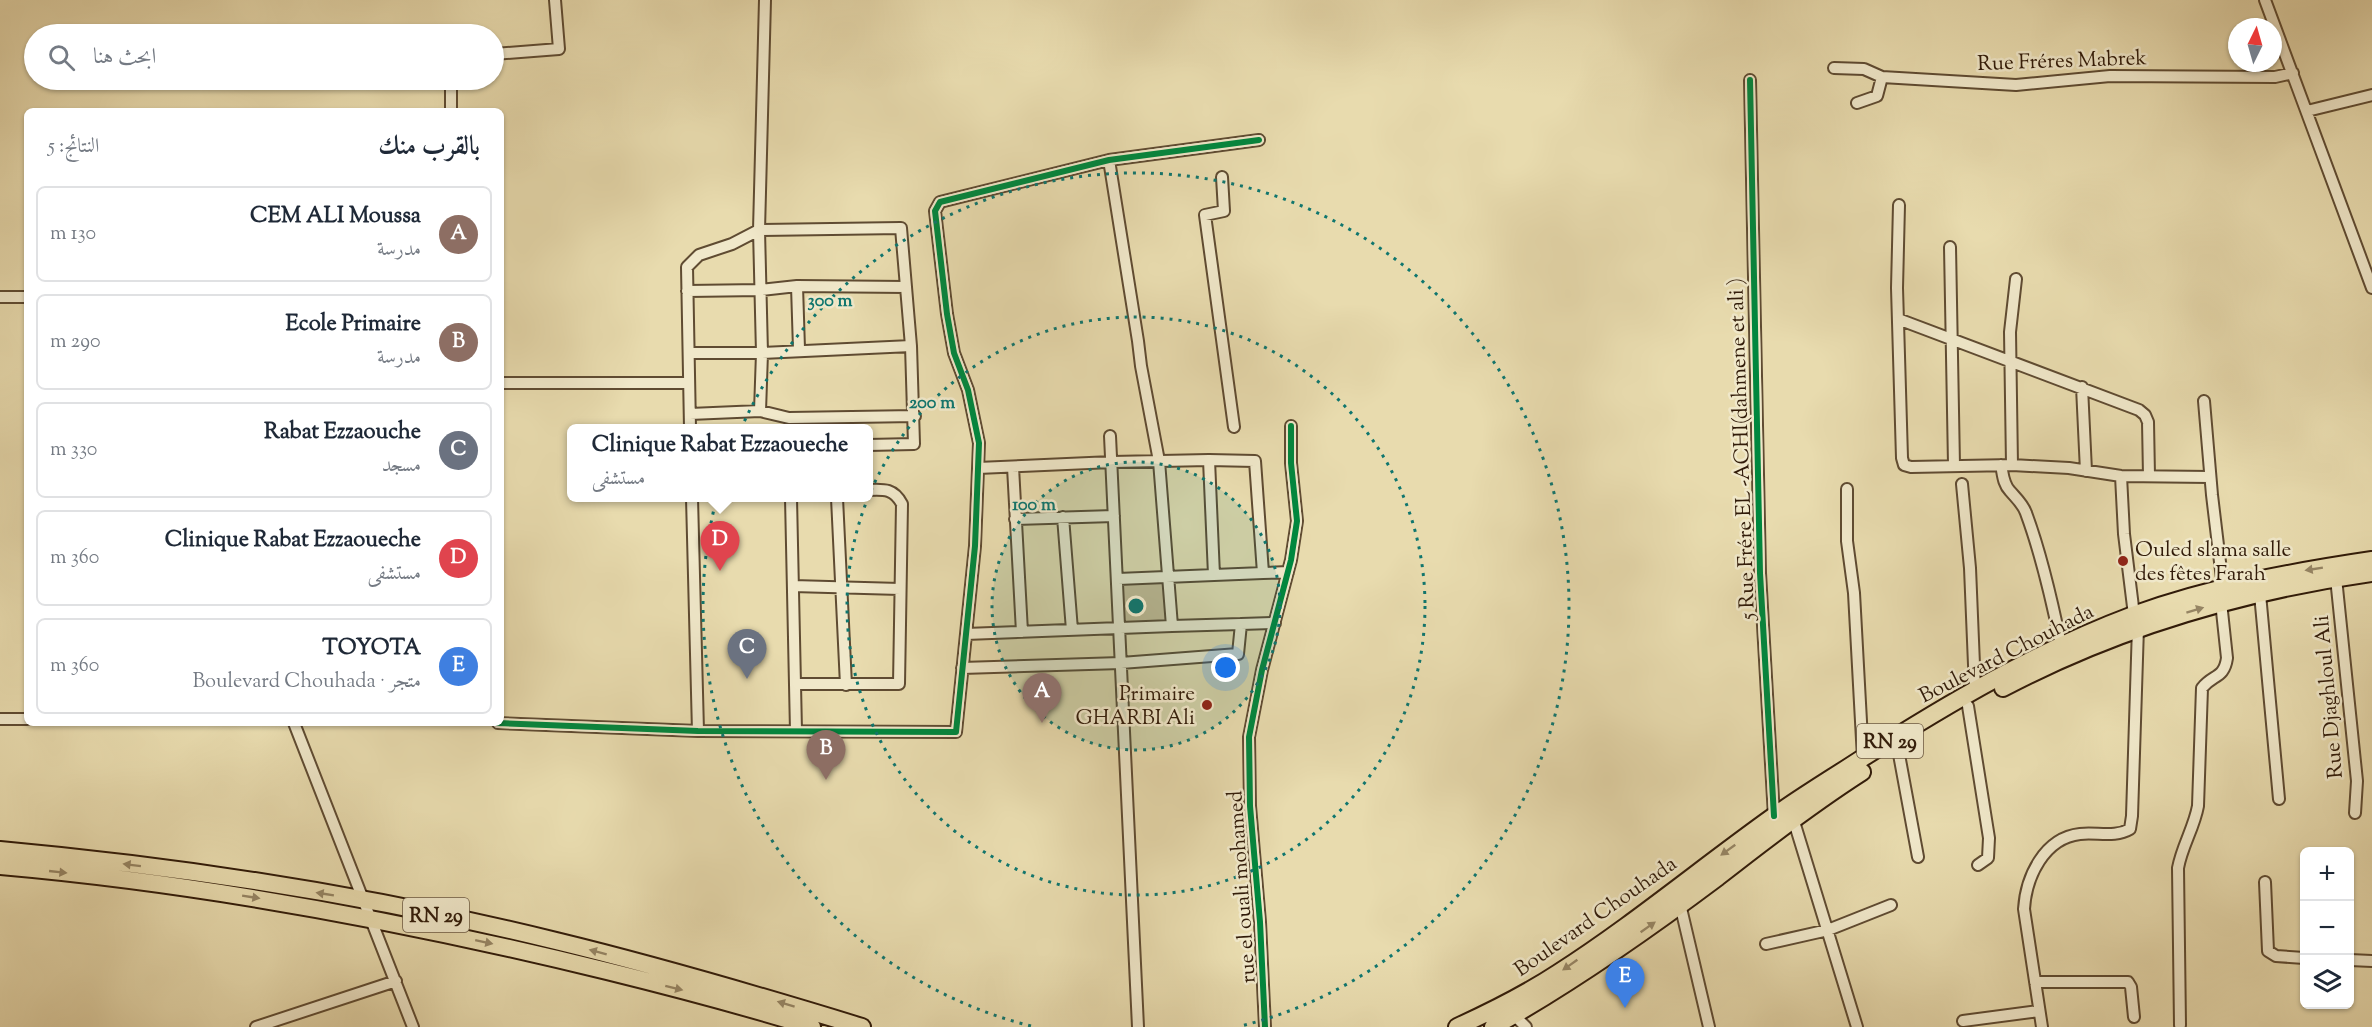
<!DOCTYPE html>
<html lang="ar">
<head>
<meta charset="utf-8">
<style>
  body { margin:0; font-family:"Sorts Mill Goudy",Amiri,serif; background:#f6f6f7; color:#1f2937; direction:rtl }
  .controls { position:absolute; right:18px; bottom:18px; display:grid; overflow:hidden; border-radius:9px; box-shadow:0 2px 4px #0004 }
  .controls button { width:54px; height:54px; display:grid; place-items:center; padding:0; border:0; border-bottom:2px solid #e0e1e3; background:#fff; color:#1f2937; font:30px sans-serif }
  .compass { position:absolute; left:2228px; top:18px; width:54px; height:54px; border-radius:50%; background:#fff; box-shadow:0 2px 4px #0004; rotate:5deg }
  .you { position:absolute; left:1226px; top:668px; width:21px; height:21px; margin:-15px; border:4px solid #fff; border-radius:50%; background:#1a73e8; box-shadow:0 0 0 9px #1a73e833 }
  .badge { display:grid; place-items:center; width:39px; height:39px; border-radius:50%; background:#2563eb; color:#fff; font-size:20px; font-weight:700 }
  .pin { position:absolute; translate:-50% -50px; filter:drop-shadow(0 2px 3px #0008) }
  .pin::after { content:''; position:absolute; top:32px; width:21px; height:18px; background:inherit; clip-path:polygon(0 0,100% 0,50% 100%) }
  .popup { position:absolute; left:567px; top:424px; width:306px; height:78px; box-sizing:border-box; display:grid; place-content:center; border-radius:9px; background:#fff; filter:drop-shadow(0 2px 4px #0005); font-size:20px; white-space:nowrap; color:#747a83 }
  .popup b { font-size:22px; color:#1f2937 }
  .popup::after { content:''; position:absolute; left:50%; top:100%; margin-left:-12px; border:12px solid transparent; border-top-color:#fff }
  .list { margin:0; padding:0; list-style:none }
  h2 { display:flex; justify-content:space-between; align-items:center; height:78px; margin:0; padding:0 24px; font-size:26px }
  h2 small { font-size:20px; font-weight:400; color:#747a83 }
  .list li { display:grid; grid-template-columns:39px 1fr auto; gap:18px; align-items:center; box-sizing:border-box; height:96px; margin:0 12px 12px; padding:0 12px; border:2px solid #e0e1e3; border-radius:9px }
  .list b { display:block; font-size:22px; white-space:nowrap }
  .list p { margin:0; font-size:20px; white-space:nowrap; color:#747a83 }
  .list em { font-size:20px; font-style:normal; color:#747a83 }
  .icon { flex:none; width:33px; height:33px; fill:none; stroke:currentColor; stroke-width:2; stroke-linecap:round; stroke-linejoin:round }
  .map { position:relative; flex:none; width:2372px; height:1027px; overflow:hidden; direction:ltr }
  .search { position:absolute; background:#fff; box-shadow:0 2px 4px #0004; left:24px; top:24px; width:480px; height:66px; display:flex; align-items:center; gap:15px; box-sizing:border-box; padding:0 21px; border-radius:33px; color:#747a83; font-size:22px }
  .panel { position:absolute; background:#fff; box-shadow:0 2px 4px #0004; left:24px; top:108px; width:480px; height:618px; border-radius:9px; direction:rtl }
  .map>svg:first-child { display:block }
  .green { fill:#c9ba92; stroke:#7d6a4e; stroke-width:1.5 }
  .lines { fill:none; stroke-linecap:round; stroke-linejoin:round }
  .minor-casing { stroke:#5f4b32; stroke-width:14 }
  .highway-casing { stroke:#311b09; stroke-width:20 }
  .minor { stroke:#f0e8ca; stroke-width:10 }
  .highway { stroke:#e8dbae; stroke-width:16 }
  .cycleway-casing { stroke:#f0e8ca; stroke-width:10 }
  .cycleway { stroke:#00873e; stroke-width:6 }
  .oneway { fill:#968564 }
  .ring { fill:none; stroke:#0f766e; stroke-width:3; stroke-dasharray:3 6 }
  .poi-dot { fill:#8f2418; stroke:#f0e8ca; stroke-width:2 }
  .labels { text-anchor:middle; stroke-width:5; stroke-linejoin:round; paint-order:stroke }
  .shield { fill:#f0e8ca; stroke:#6a5843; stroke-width:1.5 }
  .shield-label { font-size:20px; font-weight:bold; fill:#311b09 }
  .street-label { font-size:21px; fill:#311b09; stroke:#f0e8ca }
  .poi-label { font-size:21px; fill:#311b09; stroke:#f0e8ca; text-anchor:start }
  .centre { fill:#0f766e; stroke:#f0e8ca; stroke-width:3 }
  .ring-label { font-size:18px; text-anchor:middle; font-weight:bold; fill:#0f766e; stroke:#f0e8ca; stroke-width:5; stroke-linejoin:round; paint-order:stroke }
</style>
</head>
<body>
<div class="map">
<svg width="2372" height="1027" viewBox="0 0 2372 1027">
  <rect width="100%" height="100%" fill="#e8dbae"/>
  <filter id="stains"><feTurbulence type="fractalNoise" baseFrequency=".00333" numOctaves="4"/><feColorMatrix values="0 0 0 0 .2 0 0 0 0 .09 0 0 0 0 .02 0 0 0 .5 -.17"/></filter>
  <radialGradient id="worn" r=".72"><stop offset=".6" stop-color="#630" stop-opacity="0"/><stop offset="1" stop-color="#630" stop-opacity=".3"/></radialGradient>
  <path class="green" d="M 1164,580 L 1169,623 L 1123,625 L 1121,581 Z"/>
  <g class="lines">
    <g class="minor-casing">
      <path id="minor" d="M 2265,0 L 2372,288
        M 494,54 L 559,49 L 555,0
        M 1834,68 L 1864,69 L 1882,77 L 2016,85 L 2110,76 L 2275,77 L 2293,73
        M 451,80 L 451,111
        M 1750,80 L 1760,573 L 1774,816
        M 1857,103 L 1877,96 L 1882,77
        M 2307,111 L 2372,95
        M 1222,177 L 1224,211 L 1205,215 L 1234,427
        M 1899,205 L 1897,288 L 1902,458 L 1904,465 L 1911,467 L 2012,465 L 2069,468 L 2121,476 L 2210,477
        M 1950,247 L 1954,465
        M 797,286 L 799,349
        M 687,291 L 761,290 L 797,286 L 906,287
        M 0,297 L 27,297
        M 1898,319 L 2139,410 L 2145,415 L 2148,422 L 2149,476
        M 689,353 L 762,353 L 911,346
        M 501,383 L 689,383
        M 2082,387 L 2086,471
        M 2204,401 L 2212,495 L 2223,587
        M 760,411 L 762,353 L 759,230 L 765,0
        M 690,414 L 760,411 L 789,418 L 915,416
        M 690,428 L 687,267 L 699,255 L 732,244 L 759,230 L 901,228 L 911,346 L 914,444 L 868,445
        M 1110,436 L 1138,1027
        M 1209,460 L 1255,461 L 1263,573 L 1214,575
        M 2001,465 C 2003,474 2003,484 2010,491 C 2016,498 2023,504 2026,513 C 2042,556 2052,601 2061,645
        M 2012,465 L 2010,332 L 2016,279
        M 1013,467 L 1022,632
        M 978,468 L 1112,462 L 1209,460 L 1214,575 L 1118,579
        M 2121,476 L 2124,534 L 2134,615
        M 1962,484 L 1970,568 L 1975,689
        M 1847,489 L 1847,541 L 1854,593 L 1863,758
        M 692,498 L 698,731
        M 791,498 L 796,731
        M 837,498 L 846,685
        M 1063,517 L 1072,630
        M 1015,519 L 1114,516
        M 1263,573 L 1288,572
        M 2336,578 L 2357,781 L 2355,813
        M 793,586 L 900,589
        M 2260,594 L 2279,799
        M 1241,624 L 1275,623
        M 966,634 L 1172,626 L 1159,461 L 1141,366 L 1138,341 L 1109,160
        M 962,668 L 1121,663 L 1238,654 L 1241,624 L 1172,626
        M 795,684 L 899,684 L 902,504 C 894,489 885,489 868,490
        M 1968,706 L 1989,838 L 1988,858 L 1978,865
        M 0,719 L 27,719
        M 294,723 L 413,1027
        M 498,723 L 698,731 L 956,732 L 975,546 L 979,443 L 968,390 L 954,353 L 947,314 L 935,211 L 940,202 L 1109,160 L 1259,140
        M 1898,749 L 1918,857
        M 1792,815 L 1857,1027
        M 2265,882 L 2268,951 L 2276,956 L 2304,958
        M 1680,904 L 1709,1027
        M 1766,944 L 1828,930 L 1891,905
        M 2350,960 L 2372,961
        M 2035,982 L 2128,982 L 2131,987 L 2134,1017
        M 1514,1015 L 1526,1027
        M 1963,1021 L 2039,1011
        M 2180,1025 L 2178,868 C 2182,846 2194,828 2198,806 L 2202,688 C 2213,674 2224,679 2227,658 L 2221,602
        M 256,1027 L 396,981
        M 1265,1027 L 1260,922 L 1250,806 L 1249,737 L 1262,670 L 1291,560 L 1297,521 L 1291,463 L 1291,426
        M 2042,1027 L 2024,909 C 2026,877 2044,838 2080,834 C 2097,832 2115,838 2130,829 L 2132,816 L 2138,627"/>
    </g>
    <g class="highway-casing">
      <path id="highway" d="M 2003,688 C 2119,627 2242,591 2372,573
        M 0,850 C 186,867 374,896 556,941 C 659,966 761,996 862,1027
        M 0,866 C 205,884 407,922 607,971 C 676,988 744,1006 812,1027
        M 1457,1027 C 1492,1011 1526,994 1558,973 C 1633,925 1701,868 1774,816 C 1802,796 1832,778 1861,759 C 1947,704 2037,651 2133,615 C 2210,587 2291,572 2372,560
        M 1493,1027 C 1572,983 1646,931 1718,877 C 1765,840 1812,804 1862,772"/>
    </g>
    <use href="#minor" class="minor"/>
    <use href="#highway" class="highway"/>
    <g class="cycleway-casing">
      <path id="cycleway" d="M 1750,80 L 1760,573 L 1774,816
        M 498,723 L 698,731 L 956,732 L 975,546 L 979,443 L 968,390 L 954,353 L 947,314 L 935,211 L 940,202 L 1109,160 L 1259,140
        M 1265,1027 L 1260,922 L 1250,806 L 1249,737 L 1262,670 L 1291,560 L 1297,521 L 1291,463 L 1291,426"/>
    </g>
    <use href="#cycleway" class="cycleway"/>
  </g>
  <defs><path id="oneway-solid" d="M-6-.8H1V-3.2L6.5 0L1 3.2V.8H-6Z" transform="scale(1.5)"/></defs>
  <g class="oneway">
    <use href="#oneway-solid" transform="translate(2314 569) rotate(171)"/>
    <use href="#oneway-solid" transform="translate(2195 610) rotate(-17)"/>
    <use href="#oneway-solid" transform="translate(1728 850) rotate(144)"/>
    <use href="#oneway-solid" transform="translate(132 865) rotate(-173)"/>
    <use href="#oneway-solid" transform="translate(58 872) rotate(6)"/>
    <use href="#oneway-solid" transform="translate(325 894) rotate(-171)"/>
    <use href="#oneway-solid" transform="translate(251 897) rotate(9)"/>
    <use href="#oneway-solid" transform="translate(1648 927) rotate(-35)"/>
    <use href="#oneway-solid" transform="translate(484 942) rotate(12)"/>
    <use href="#oneway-solid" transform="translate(598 952) rotate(-165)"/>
    <use href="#oneway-solid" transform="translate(1570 965) rotate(145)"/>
    <use href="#oneway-solid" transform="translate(674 988) rotate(14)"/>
    <use href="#oneway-solid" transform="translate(786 1004) rotate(-163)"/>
  </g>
  <circle cx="1136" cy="606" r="144" fill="#0f766e" fill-opacity=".12"/>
  <g class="ring">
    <circle cx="1136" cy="606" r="144"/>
    <circle cx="1136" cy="606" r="289"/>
    <path d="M1031 1026A433 433 0 1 1 1241 1026"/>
  </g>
  <g class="poi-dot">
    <circle cx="2123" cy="561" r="6"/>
    <circle cx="1207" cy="705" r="6"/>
  </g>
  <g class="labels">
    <g class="shield">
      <rect x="1857" y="724" width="66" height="34" rx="4.5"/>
      <rect x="403" y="898" width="66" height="34" rx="4.5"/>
    </g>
    <g class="shield-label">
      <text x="1890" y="748">RN 29</text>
      <text x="436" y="922">RN 29</text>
    </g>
    <g class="street-label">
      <text transform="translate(2062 60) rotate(-2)" y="7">Rue Fréres Mabrek</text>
      <text transform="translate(1741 449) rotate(-92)" y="7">5 Rue Frére EL -ACHI(dahmene et ali )</text>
      <text transform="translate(2006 653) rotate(-27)" y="7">Boulevard Chouhada</text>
      <text transform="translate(2328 697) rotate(-95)" y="7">Rue Djaghloul Ali</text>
      <text transform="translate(1241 887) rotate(-94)" y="7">rue el ouali mohamed</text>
      <text transform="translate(1595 916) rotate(-35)" y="7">Boulevard Chouhada</text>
    </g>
    <g class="poi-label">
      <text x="2135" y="556">Ouled slama salle<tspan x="2135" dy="24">des fêtes Farah</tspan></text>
      <text x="1195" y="700" text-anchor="end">Primaire<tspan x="1195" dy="24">GHARBI Ali</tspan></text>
    </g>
  </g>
  <circle cx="1136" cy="606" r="9" class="centre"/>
  <g class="ring-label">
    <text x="830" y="306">300 m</text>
    <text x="932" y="408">200 m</text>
    <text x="1034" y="510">100 m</text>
  </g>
  <rect width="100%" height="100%" filter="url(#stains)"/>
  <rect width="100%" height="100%" fill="url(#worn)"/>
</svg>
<div class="controls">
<button>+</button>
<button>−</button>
<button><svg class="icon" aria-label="layers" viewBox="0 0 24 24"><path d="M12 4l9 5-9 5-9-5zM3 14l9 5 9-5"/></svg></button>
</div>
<svg class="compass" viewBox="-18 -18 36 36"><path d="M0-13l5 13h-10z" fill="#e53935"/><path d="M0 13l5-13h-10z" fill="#747a83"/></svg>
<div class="you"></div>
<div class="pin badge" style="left:1042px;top:723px;background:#8d6e63">A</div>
<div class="pin badge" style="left:826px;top:780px;background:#8d6e63">B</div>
<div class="pin badge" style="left:747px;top:679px;background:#6b7280">C</div>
<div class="pin badge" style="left:720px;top:571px;background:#e0444e">D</div>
<div class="popup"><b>Clinique Rabat Ezzaoueche</b>مستشفى</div>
<div class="pin badge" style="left:1625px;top:1008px;background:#3f7fe0">E</div>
<div class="search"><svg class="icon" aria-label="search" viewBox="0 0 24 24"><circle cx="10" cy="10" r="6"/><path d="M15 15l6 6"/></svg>ابحث هنا</div>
<section class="panel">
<h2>بالقرب منك<small>النتائج: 5</small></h2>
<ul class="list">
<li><span class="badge" style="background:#8d6e63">A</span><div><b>CEM ALI Moussa</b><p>مدرسة</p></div><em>130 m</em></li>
<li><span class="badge" style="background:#8d6e63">B</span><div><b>Ecole Primaire</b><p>مدرسة</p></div><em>290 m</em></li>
<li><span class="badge" style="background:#6b7280">C</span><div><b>Rabat Ezzaouche</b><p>مسجد</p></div><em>330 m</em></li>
<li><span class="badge" style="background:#e0444e">D</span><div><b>Clinique Rabat Ezzaoueche</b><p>مستشفى</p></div><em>360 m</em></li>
<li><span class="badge" style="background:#3f7fe0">E</span><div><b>TOYOTA</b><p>متجر · Boulevard Chouhada</p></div><em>360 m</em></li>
</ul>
</section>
</div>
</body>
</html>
